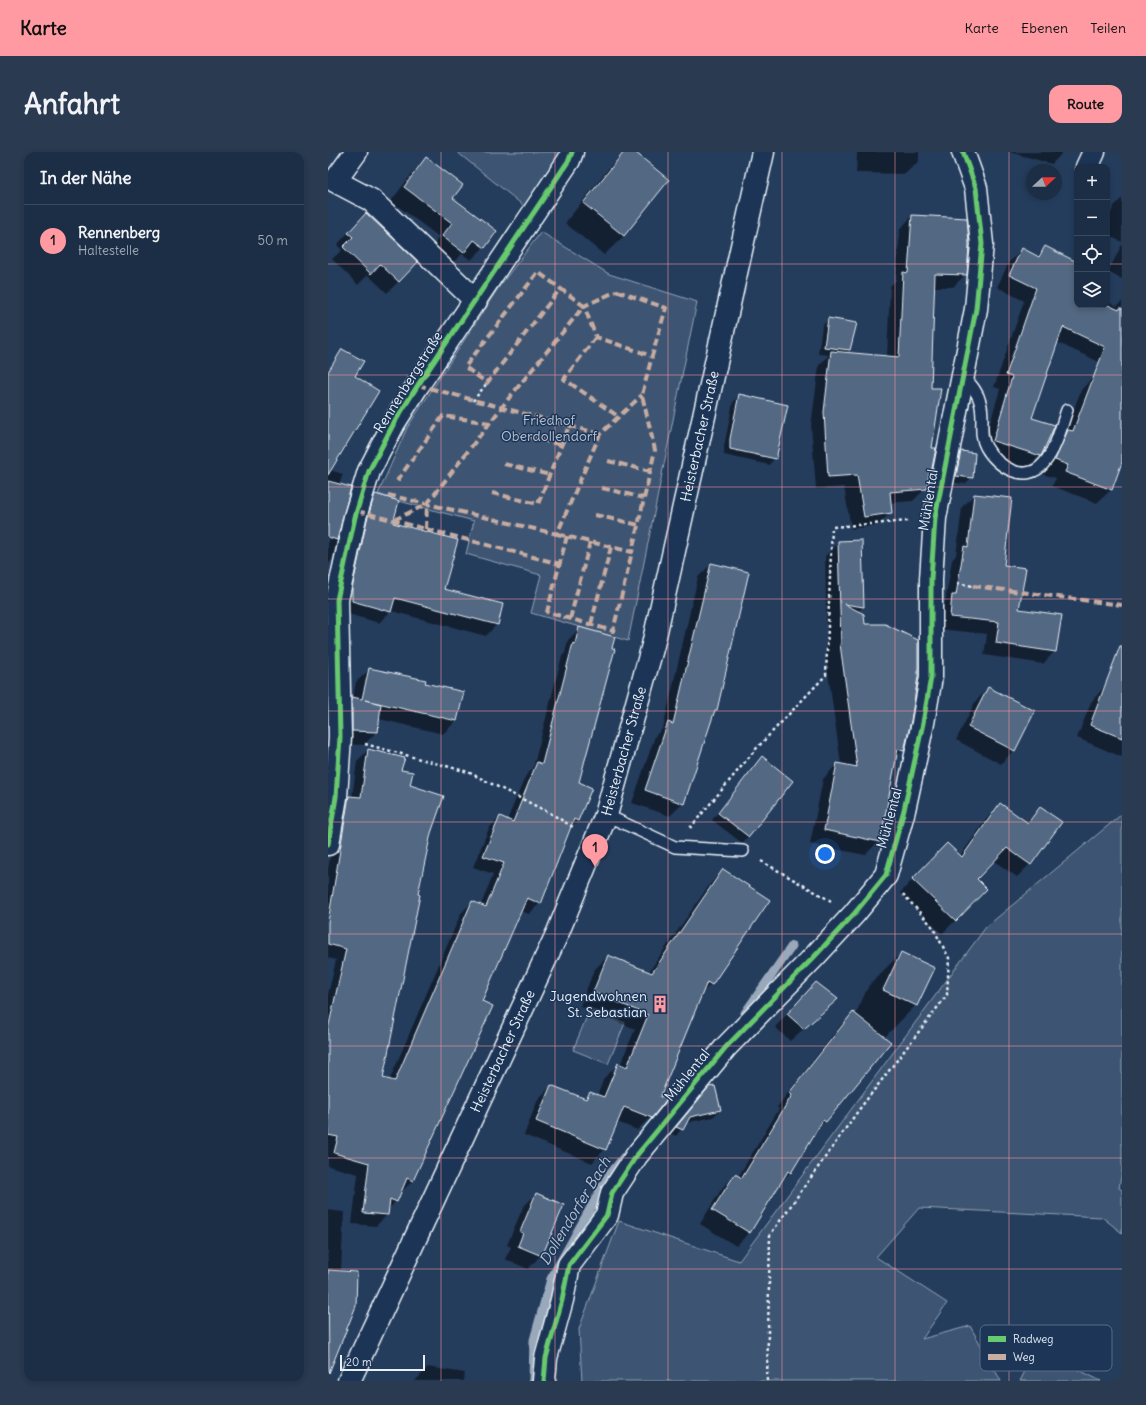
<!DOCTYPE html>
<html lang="de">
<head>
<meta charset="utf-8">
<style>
  body { margin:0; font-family:Delius,sans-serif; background:#293a51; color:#f1f3f6 }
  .controls { position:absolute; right:12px; top:12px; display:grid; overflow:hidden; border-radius:8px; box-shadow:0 2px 6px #0003 }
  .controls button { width:36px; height:36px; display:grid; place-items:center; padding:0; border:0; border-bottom:1px solid #3a4a5f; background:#1c2e46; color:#f1f3f6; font:20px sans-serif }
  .compass { position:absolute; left:698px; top:12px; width:36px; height:36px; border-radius:50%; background:#1c2e46; box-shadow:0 2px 6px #0003; rotate:68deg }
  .scale { position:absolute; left:12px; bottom:10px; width:85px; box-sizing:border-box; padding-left:4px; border:2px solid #e8f1f8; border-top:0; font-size:11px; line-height:14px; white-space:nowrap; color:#e8f1f8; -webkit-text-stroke:3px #1d3557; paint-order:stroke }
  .you { position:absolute; left:497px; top:702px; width:14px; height:14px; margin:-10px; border:3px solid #fff; border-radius:50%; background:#1a73e8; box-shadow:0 0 0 6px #1a73e833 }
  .badge { display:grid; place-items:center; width:26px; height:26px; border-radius:50%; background:#ff9aa2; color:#111; font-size:13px; font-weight:700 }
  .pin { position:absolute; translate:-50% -33px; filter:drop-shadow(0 1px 2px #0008) }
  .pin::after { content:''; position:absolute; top:21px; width:14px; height:12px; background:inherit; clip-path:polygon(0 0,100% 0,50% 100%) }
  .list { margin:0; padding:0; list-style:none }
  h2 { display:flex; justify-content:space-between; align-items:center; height:52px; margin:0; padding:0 16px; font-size:17px }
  h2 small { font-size:13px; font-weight:400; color:#a0a8b3 }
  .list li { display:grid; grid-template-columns:26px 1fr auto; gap:12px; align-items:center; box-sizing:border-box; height:72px; padding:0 16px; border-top:1px solid #3a4a5f }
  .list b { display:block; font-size:15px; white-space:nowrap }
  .list p { margin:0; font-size:13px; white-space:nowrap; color:#a0a8b3 }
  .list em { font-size:13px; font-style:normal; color:#a0a8b3 }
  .icon { flex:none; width:22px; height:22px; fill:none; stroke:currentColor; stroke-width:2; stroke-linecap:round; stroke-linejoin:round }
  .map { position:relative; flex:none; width:794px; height:1229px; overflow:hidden; border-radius:12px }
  header { display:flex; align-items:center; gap:24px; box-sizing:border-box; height:56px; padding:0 20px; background:#ff9aa2; color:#111 }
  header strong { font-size:19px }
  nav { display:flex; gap:22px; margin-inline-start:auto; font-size:14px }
  .intro { display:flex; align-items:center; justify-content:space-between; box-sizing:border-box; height:96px; padding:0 24px }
  h1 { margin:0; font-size:28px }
  .button { padding:10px 18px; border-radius:12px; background:#ff9aa2; color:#111; font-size:14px; font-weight:700 }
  main { display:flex; gap:24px; padding:0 24px }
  aside { flex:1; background:#1c2e46; border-radius:12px; box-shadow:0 2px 6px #0003 }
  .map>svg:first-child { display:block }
  .green { fill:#3e5472; stroke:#93a2b5 }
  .shadow { fill:#0007 }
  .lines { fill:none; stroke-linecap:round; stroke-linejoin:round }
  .stream { stroke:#99a8ba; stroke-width:9 }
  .building { fill:#536782; stroke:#e8f1f8 }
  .lane-casing { stroke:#e8f1f8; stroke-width:14 }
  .street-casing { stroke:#e8f1f8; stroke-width:25 }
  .secondary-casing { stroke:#e8f1f8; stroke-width:25 }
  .path { stroke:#e8f1f8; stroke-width:2.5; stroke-dasharray:3 3; stroke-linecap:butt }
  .lane { stroke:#1d3557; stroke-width:11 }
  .street { stroke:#1d3557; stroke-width:22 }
  .secondary { stroke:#1d3557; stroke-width:22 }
  .quiet { stroke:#c7aca2; stroke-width:4; stroke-dasharray:8 4; stroke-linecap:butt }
  .cycleway-casing { stroke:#1d3557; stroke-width:8 }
  .cycleway { stroke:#67ca6e; stroke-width:5 }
  .grid { fill:none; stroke:#ff9aa2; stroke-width:1; stroke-opacity:0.55 }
  .labels { text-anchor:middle; stroke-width:3; stroke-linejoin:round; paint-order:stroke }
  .street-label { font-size:14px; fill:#e8f1f8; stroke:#1d3557 }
  .park-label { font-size:14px; fill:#b5c2d0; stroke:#1d3557 }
  .poi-label { font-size:14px; fill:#e8f1f8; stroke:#1d3557; text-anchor:end }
  .water-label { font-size:15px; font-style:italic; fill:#b4c1ce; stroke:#1d3557 }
  .key { fill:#1d3557; stroke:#5a6d87; stroke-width:1 }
  .key-label { font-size:11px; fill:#e8f1f8 }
</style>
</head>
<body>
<header>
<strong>Karte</strong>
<nav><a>Karte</a><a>Ebenen</a><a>Teilen</a></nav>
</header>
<div class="intro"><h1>Anfahrt</h1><a class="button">Route</a></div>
<main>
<aside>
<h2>In der Nähe<small></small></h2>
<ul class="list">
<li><span class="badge">1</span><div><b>Rennenberg</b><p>Haltestelle</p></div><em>50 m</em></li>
</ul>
</aside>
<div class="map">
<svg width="794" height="1229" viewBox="0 0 794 1229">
  <rect width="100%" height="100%" fill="#253d5d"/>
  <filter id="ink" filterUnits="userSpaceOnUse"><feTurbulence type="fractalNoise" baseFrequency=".025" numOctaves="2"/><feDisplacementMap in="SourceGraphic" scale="8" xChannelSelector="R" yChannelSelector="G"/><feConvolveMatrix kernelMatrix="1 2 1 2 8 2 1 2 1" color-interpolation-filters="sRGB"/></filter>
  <g filter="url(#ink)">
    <path class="green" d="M 129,0 L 232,0 L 224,17 L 196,54 Z
      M 213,80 L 281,122 L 369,150 L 300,489 L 203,461 L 213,423 L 138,402 L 146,369 L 71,349 L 50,342 L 79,276 L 171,135 Z
      M 794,662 L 794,1018 L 791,1036 L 794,1038 L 794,1081 L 774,1065 L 591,1056 L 548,1105 L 619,1151 L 594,1187 L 642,1174 L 673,1229 L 254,1229 L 251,1177 L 291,1069 L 411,1109 L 658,775 Z
      M 262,857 L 297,871 L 280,912 L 245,898 Z
      M 708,1197 L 773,1229 L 692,1229 Z"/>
    <path class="shadow" d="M 297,0 L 305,0 L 296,84 L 276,103 L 237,71 L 281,16 Z
      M 529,0 L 591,0 L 591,9 L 577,22 L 528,21 Z
      M 681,0 L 735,0 L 724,12 Z
      M 98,7 L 156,95 L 143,108 L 134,102 L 122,113 L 102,98 L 111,85 L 63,49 L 85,20 Z
      M 794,46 L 794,90 L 779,83 L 779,69 L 786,54 Z
      M 584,64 L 638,122 L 625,135 L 606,135 L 602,237 L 602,321 L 600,323 L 598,336 L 585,349 L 562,351 L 562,361 L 550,373 L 523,377 L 516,335 L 488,337 L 483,274 L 491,213 L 501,203 L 490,202 L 494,174 L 501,167 L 521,198 L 517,201 L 559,205 L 562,134 L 568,128 L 572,77 Z
      M 26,74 L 71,129 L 59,141 L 40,123 L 30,133 L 4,107 L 14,98 L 9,93 Z
      M 794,92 L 794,127 L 780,120 Z
      M 717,96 L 749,136 L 749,153 L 779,153 L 779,150 L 789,154 L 794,149 L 794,199 L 780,214 L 728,190 L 703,267 L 712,303 L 699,316 L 653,301 L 672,237 L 666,235 L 696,149 L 669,135 L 681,110 L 694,98 L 708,105 Z
      M 766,224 L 794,235 L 794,309 L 783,338 L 769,351 L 724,334 L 728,326 L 714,322 L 727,292 L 736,283 L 753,238 Z
      M 0,230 L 2,318 L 15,322 L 11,333 L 14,362 L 4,408 L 0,412 Z
      M 412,244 L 447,306 L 441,313 L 396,303 L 396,294 L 405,250 Z
      M 633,300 L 644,325 L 637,332 L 622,330 L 627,307 Z
      M 646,343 L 675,414 L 690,458 L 727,499 L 715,512 L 656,503 L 659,482 L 610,477 L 612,456 L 617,451 L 624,408 L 628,403 L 634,355 Z
      M 47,344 L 63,372 L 115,438 L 169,472 L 158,484 L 63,459 L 51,471 L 13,460 L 36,355 Z
      M 511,390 L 535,454 L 530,460 L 536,473 L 575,598 L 567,606 L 551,689 L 537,703 L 482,692 L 495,627 L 509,612 L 513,613 L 498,507 L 499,505 L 497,404 Z
      M 383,412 L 388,558 L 385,562 L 355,651 L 342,664 L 304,651 L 327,584 L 335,576 L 370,425 Z
      M 252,476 L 250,630 L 262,637 L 249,669 L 241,677 L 212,751 L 201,762 L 192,759 L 152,850 L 85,1029 L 73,1040 L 68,1049 L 60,1058 L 59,1063 L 48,1074 L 24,1072 L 30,1022 L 0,1014 L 0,842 L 8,808 L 0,806 L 0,717 L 10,656 L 21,645 L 24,645 L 29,609 L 40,598 L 72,618 L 102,681 L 88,743 L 53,926 L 61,929 L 133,761 L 144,750 L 153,753 L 165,722 L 145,715 L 161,676 L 172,665 L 179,668 L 198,623 L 205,616 L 234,504 L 237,501 L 240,488 Z
      M 794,514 L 794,605 L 749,586 L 763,550 Z
      M 42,517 L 96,532 L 128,569 L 115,582 L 51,567 L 49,579 L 36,593 L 11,592 L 11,558 L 25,545 L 28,530 Z
      M 660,536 L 686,598 L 673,612 L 628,588 L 647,550 Z
      M 434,605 L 421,684 L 414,691 L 384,668 Z
      M 672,653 L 698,671 L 712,656 L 702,712 L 689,725 L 666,709 L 648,727 L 658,737 L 614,782 L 572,741 L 606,705 L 632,704 L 659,666 Z
      M 395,718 L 383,832 L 372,843 L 323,965 L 309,978 L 289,970 L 277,997 L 264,1011 L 196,983 L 210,947 L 223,934 L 256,948 L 262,941 L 269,944 L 276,926 L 290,913 L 292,913 L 307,877 L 252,854 L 266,818 L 280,804 L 320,821 L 382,732 Z
      M 573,801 L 588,853 L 556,886 L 497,969 L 487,980 L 463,1020 L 451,1031 L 421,1081 L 408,1094 L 372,1072 L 394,1036 L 407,1023 L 410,1025 L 451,957 L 449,955 L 512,874 L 525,861 L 527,863 L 541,833 Z
      M 475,845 L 508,848 L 462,889 L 447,875 Z
      M 375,943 L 392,958 L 385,965 L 358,971 L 348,984 L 343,982 Z
      M 208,1042 L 213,1103 L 200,1117 L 177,1107 L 183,1095 L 179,1093 L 195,1055 Z
      M 0,1058 L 16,1060 L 9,1197 L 0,1207 Z
      M 100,1215 L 137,1221 L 136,1229 L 87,1229 Z"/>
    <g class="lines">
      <path class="stream" d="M 417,861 L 464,794
        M 205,1229 L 206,1188 L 223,1127 L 280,1025 L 296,1005"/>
    </g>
    <path class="building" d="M 296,0 L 307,0 L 341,28 L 296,84 L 255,51 Z
      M 98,5 L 135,33 L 125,46 L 169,79 L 157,96 L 146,88 L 136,101 L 114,84 L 124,71 L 76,35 Z
      M 38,61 L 90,110 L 71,130 L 52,112 L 43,122 L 15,95 L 25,85 L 20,81 Z
      M 584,63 L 639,66 L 641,92 L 639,123 L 607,122 L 603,236 L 613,236 L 604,296 L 608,296 L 603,321 L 601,321 L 599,337 L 562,340 L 564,361 L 536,365 L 529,323 L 500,325 L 496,260 L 503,199 L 571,205 L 575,120 L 580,121 Z
      M 717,94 L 749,110 L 749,153 L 780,153 L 791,158 L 792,156 L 794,156 L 794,310 L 784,338 L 737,320 L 740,313 L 727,308 L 740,278 L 745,279 L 777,195 L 735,175 L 704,266 L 727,273 L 714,302 L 713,304 L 665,289 L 684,225 L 678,223 L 708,136 L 681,123 L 694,96 L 711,105 Z
      M 500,166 L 529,171 L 522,198 L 496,195 Z
      M 14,197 L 36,209 L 27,224 L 51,239 L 0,323 L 0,220 Z
      M 411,242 L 460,253 L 448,307 L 402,297 L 402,287 Z
      M 633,299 L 647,301 L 645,326 L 628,324 Z
      M 0,329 L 23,335 L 9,388 L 0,385 Z
      M 47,342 L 71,349 L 65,371 L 130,388 L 116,437 L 175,452 L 170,473 L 67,446 L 63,460 L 24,449 L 24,437 L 39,368 Z
      M 646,342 L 684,346 L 676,413 L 698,416 L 691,457 L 734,463 L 728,500 L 668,491 L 671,470 L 622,465 L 624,443 L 628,443 L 636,394 L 640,395 Z
      M 534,388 L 536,455 L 516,452 L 536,462 L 537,472 L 557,472 L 590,488 L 590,524 L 583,569 L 576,599 L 570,597 L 552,690 L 496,678 L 509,611 L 529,615 L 512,492 L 513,492 L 510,389 Z
      M 383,411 L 421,420 L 389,558 L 387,558 L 356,652 L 317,638 L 340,570 L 345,572 Z
      M 251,475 L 287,485 L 284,496 L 287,497 L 251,630 L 264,636 L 250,669 L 246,667 L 213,752 L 199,746 L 154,849 L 165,854 L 85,1029 L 79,1026 L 69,1050 L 62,1047 L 60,1063 L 35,1061 L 41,1011 L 6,1001 L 10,985 L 0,983 L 0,877 L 18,797 L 0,792 L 0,770 L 21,644 L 33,645 L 40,597 L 77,606 L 73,618 L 85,620 L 82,633 L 116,644 L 103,681 L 90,742 L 92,743 L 55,926 L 67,929 L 144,749 L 158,755 L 176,711 L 155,704 L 172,664 L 185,670 L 209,610 L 214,612 L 245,491 L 247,492 Z
      M 792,494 L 794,494 L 794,586 L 762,573 Z
      M 41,516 L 98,528 L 97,531 L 136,540 L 129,569 L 37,548 L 53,552 L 50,580 L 24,579 L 24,545 L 34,547 Z
      M 660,535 L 707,559 L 687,599 L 640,575 Z
      M 434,604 L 465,629 L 421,685 L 390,661 Z
      M 672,651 L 700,671 L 712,655 L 734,670 L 703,713 L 679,696 L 649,727 L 659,737 L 628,769 L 584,727 L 619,691 L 634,705 Z
      M 395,717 L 442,748 L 384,833 L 379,830 L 332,945 L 342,943 L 324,966 L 296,955 L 278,998 L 208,969 L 223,933 L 258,947 L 262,940 L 276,945 L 290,911 L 299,915 L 320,863 L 265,840 L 280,803 L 324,821 Z
      M 573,800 L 607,816 L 589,854 L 555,838 Z
      M 488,830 L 510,847 L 476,877 L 459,862 Z
      M 525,860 L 563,890 L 498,970 L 495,968 L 463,1021 L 460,1019 L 422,1081 L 384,1058 L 407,1022 L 414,1026 L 464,943 L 461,941 Z
      M 387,934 L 393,958 L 362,965 L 355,978 L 348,975 L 381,935 Z
      M 208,1041 L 236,1053 L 214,1104 L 190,1094 L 195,1081 L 192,1080 Z
      M 0,1118 L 29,1120 L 28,1154 L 1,1221 Z"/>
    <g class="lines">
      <g class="lane-casing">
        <path id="lane" d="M 636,225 C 642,232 650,240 652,250 C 657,265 650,281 658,295 C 669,315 698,333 716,311 C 728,297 733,275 739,258
          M 278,663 L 347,695 L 415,699"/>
      </g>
      <g class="street-casing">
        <path id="street" d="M 28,0 L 7,29 L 43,48 L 148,149
          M 759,15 L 766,0
          M 0,692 L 8,645 L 12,585 L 9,448 L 27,365 L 41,319 L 66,271 L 90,233 L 241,8 L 244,0
          M 216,1229 L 218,1206 L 234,1148 L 241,1113 L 279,1063 L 284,1041 L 309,1003 L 398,895 L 486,805 L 526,762 L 558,723 L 576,658 L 595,571 L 603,525 L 603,427 L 607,366 L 648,157 L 654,92 L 648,36 L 635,0"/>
      </g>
      <g class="secondary-casing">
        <g id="secondary">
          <path id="s1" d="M 21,1229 L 230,780 L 278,663 L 325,493 L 435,0"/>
        </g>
      </g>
      <path class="path" d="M 145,249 L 159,231
        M 629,431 L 645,434
        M 37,592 L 140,620 L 222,661 L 245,675
        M 362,676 L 427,598 L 498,523 L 504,375 L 581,369
        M 433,709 L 503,749
        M 439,1229 L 442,1083 L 530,959 L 619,843 L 621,806 L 604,774 L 575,742"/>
      <use href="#lane" class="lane"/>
      <use href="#street" class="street"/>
      <use href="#secondary" class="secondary"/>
      <path class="quiet" d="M 289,139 L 338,156 L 324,204 L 268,185 L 256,154 Z
        M 268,185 L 236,227 L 291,265
        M 90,233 L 272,282
        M 189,282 L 234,293
        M 280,309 L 322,319
        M 176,312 L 222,323
        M 69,329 L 115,264 L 162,271
        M 274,336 L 316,346
        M 164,341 L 210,352 L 241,274
        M 60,343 L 229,382 L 272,282 L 314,243
        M 29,359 L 232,412
        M 267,363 L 311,373
        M 66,368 L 99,352 L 181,246 L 256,154 L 210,120 L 137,215 L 159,231 L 232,137
        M 98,377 L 99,352
        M 229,382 L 304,400 L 327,298 L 314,243 L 324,204
        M 239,384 L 219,460 L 285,479 L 304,400
        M 645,434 L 794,453
        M 242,467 L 262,390
        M 263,472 L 283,395"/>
      <g class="cycleway-casing">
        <path id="cycleway" d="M 0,692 L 8,645 L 12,585 L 9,448 L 27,365 L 41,319 L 66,271 L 90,233 L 241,8 L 244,0
          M 216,1229 L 218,1206 L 234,1148 L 241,1113 L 279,1063 L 284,1041 L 309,1003 L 398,895 L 486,805 L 526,762 L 558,723 L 576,658 L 595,571 L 603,525 L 603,427 L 607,366 L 648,157 L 654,92 L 648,36 L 635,0"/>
      </g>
      <use href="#cycleway" class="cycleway"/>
    </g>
  </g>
  <path class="grid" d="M 113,0 L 113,1229M 227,0 L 227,1229M 340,0 L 340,1229M 454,0 L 454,1229M 567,0 L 567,1229M 681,0 L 681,1229M 0,112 L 749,112M 779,112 L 794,112M 0,223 L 794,223M 0,335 L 794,335M 0,447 L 794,447M 0,559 L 794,559M 0,670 L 794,670M 0,782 L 794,782M 0,894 L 794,894M 0,1006 L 794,1006M 0,1117 L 794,1117"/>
  <defs>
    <g id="building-bare" transform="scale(1.38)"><path d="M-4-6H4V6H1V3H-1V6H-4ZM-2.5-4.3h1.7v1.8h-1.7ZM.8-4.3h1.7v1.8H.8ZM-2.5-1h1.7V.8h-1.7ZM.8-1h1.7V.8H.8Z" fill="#ff9aa2" stroke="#1d3557" stroke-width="2.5" paint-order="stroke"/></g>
  </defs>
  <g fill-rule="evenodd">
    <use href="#building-bare" x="332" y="852"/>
  </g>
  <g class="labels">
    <g class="street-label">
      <text transform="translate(80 230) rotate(-58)" y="5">Rennenbergstraße</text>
      <text dy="5" stroke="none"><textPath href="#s1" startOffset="1012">Heisterbacher Straße</textPath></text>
      <text transform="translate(600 348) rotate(-81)" y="5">Mühlental</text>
      <text dy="5" stroke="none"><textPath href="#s1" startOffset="688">Heisterbacher Straße</textPath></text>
      <text transform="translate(561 666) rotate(-75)" y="5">Mühlental</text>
      <text dy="5" stroke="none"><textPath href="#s1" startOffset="364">Heisterbacher Straße</textPath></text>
      <text transform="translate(359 923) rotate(-51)" y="5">Mühlental</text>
    </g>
    <g class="park-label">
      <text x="221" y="273">Friedhof<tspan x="221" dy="16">Oberdollendorf</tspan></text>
    </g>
    <g class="poi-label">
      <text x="319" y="849">Jugendwohnen<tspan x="319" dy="16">St. Sebastian</tspan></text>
    </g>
    <g class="water-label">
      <text transform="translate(247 1059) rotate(-59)" y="5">Dollendorfer Bach</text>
    </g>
  </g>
  <rect x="652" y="1173" width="132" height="46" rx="6" class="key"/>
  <rect x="660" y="1184" width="18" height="6" fill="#67ca6e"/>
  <rect x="660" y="1202" width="18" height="6" fill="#c7aca2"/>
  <g class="key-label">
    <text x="685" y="1191">Radweg</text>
    <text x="685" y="1209">Weg</text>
  </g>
</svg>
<div class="controls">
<button>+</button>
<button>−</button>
<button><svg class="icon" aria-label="locate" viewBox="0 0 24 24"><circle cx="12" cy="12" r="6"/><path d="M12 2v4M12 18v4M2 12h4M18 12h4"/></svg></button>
<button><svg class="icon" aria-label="layers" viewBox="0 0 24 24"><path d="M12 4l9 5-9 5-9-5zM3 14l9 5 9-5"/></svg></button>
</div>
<svg class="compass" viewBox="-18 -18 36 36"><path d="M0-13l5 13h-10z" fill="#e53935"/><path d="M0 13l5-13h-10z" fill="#a0a8b3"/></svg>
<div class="scale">20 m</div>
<div class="you"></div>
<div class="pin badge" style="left:267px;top:715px">1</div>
</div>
</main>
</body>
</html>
